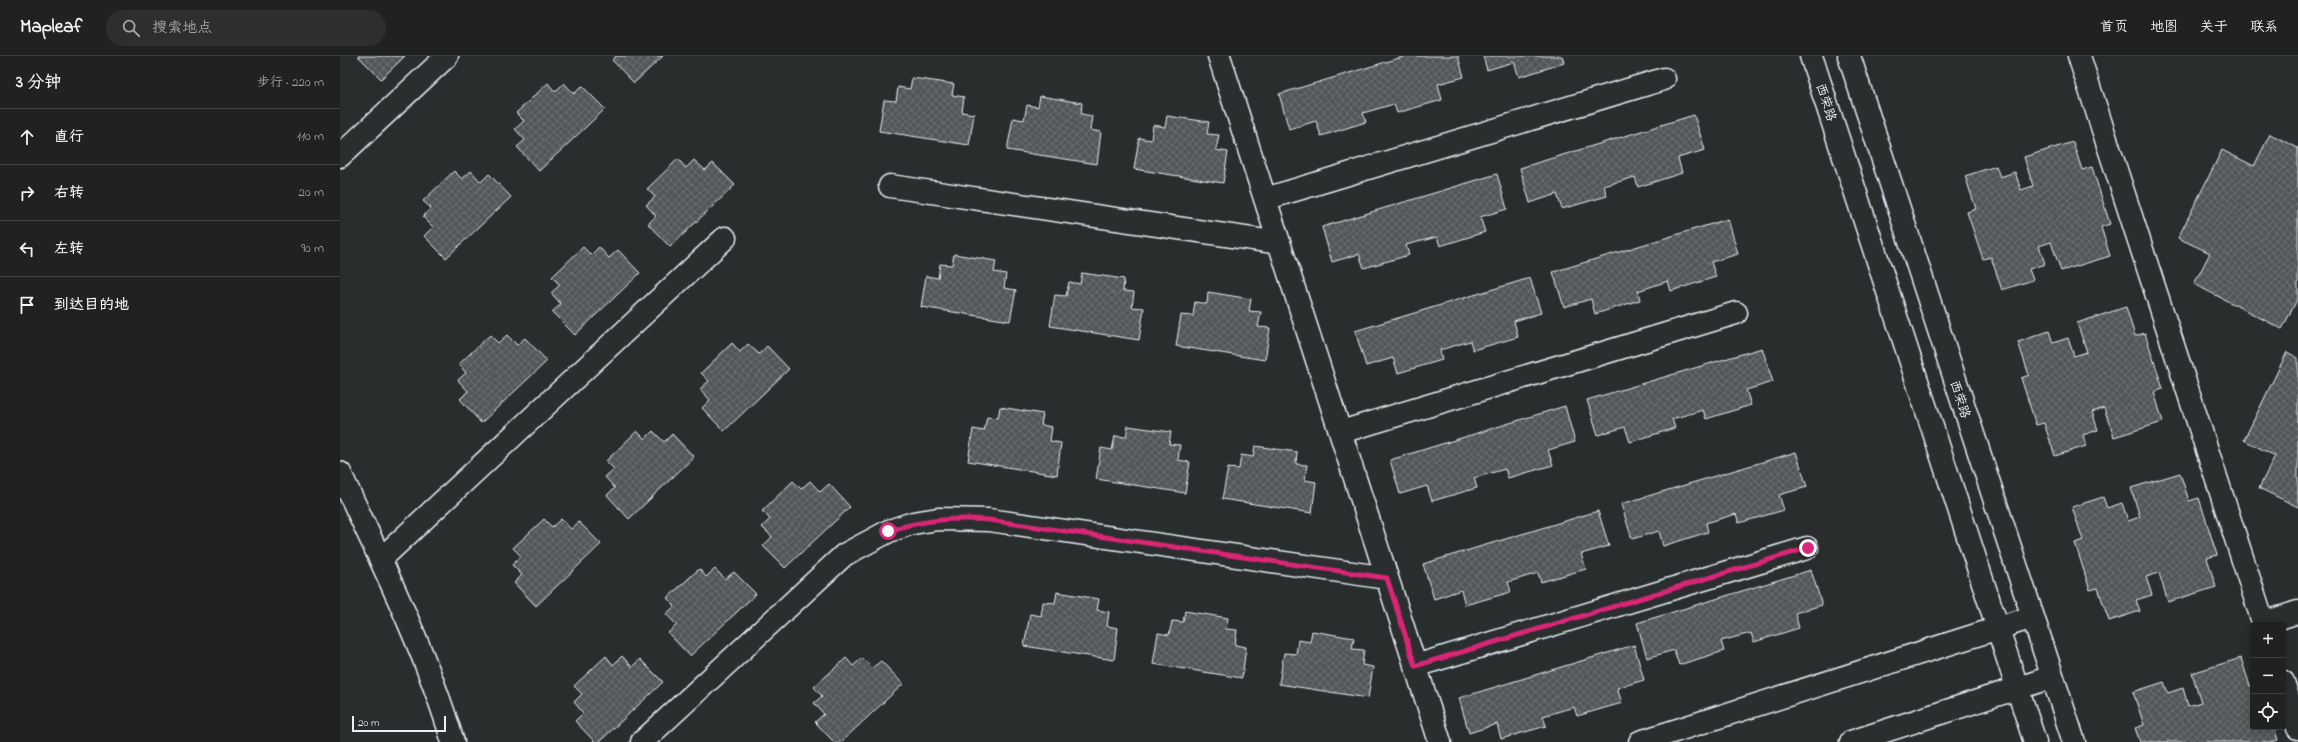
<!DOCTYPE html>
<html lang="zh">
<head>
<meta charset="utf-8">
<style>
  body { margin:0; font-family:"Indie Flower","LXGW WenKai TC",sans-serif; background:#2d2f2f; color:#f1f3f6 }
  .controls { position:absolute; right:12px; bottom:12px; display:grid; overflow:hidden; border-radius:4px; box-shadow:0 2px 10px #0003 }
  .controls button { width:36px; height:36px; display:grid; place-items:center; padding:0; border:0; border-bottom:1px solid #3d3f40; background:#202222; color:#f1f3f6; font:20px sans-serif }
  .scale { position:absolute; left:12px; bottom:10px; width:94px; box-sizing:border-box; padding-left:4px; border:2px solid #e8f1f8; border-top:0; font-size:11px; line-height:14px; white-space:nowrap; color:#e8f1f8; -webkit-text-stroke:3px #2a2d2e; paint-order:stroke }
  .stop { position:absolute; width:12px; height:12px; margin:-9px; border:3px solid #db2777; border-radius:50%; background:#fff }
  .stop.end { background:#db2777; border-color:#fff; box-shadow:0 1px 4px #0008 }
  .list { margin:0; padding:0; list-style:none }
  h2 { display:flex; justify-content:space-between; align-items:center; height:52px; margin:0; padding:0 16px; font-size:17px }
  h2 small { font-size:13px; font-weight:400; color:#a2a4a5 }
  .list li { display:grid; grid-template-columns:26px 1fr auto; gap:12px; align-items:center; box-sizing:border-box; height:56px; padding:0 16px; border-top:1px solid #3d3f40 }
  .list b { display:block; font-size:15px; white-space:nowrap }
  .list em { font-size:13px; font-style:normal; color:#a2a4a5 }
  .icon { flex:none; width:22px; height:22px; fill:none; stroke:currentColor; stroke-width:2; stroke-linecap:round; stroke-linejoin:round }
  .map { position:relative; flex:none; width:1958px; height:686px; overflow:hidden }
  header { display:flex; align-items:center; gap:24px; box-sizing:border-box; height:56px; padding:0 20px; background:#202222; border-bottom:1px solid #3d3f40 }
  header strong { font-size:19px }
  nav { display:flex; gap:22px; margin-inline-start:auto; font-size:14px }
  .search { width:280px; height:36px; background:#2d2f2f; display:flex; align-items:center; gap:10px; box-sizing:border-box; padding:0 14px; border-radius:22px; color:#a2a4a5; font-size:15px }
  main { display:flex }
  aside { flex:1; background:#202222 }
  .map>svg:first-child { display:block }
  .building { fill:url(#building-cross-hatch); stroke:#e8f1f8 }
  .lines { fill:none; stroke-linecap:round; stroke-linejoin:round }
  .minor-casing { stroke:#e8f1f8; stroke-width:25 }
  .minor { stroke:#2a2d2e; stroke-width:22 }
  .route { stroke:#db2777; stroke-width:5 }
  .labels { text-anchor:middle; stroke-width:4; stroke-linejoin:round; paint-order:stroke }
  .street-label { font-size:13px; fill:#e8f1f8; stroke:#2a2d2e }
</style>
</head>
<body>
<header>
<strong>Mapleaf</strong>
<div class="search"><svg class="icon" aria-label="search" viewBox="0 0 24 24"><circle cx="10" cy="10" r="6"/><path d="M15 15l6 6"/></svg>搜索地点</div>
<nav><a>首页</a><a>地图</a><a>关于</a><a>联系</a></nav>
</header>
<main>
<aside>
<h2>3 分钟<small>步行 · 220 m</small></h2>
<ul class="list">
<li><svg class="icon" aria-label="ahead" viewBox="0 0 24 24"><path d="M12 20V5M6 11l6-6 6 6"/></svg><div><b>直行</b></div><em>110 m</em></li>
<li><svg class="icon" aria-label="right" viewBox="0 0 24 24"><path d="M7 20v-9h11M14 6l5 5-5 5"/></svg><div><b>右转</b></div><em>20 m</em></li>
<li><svg class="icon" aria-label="left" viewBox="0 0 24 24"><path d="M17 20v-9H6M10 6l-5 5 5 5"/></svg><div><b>左转</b></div><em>90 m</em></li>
<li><svg class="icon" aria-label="arrive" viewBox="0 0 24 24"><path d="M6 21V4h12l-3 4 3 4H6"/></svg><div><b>到达目的地</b></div></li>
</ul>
</aside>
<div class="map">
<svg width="1958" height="686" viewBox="0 0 1958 686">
  <defs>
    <pattern id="building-cross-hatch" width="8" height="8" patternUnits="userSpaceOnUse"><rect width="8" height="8" fill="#535759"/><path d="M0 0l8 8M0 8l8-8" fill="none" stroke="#6c7072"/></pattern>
  </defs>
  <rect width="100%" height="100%" fill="#2a2d2e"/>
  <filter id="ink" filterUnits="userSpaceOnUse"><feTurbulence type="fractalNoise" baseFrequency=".025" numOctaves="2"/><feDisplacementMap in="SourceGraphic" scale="8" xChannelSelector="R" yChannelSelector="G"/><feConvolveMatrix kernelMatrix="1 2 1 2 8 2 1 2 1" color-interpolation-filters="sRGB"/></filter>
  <g filter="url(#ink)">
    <path class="building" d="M 18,0 L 65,0 L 41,23 Z
      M 276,0 L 323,0 L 294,27 L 272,4 Z
      M 1066,0 L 1118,0 L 1124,21 L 1098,28 L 1102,44 L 1057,57 L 1054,48 L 1023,57 L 1026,66 L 981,80 L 976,65 L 949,73 L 939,38 Z
      M 1143,0 L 1222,0 L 1224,7 L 1179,21 L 1174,6 L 1147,14 Z
      M 572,22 L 614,28 L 612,39 L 624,41 L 622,56 L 634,58 L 629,89 L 539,75 L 544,44 L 556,45 L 558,31 L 570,33 Z
      M 208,27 L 215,36 L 224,27 L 234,38 L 242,30 L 265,53 L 199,115 L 177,91 L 185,84 L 175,73 L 184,65 L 176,57 Z
      M 700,40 L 742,47 L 741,58 L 752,60 L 750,74 L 761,76 L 757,108 L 667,94 L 673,62 L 684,64 L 687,49 L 698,51 Z
      M 1354,59 L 1365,94 L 1338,102 L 1342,117 L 1298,131 L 1295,121 L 1264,130 L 1267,140 L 1222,153 L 1217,138 L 1190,147 L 1180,112 Z
      M 827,60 L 869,66 L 867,78 L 879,79 L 876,94 L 888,96 L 883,127 L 794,113 L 799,82 L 811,84 L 813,69 L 825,71 Z
      M 1930,78 L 1958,92 L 1958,242 L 1942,273 L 1854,228 L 1870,197 L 1838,182 L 1882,94 L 1914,110 Z
      M 1733,86 L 1742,114 L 1752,111 L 1770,168 L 1761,171 L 1770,200 L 1721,215 L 1711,186 L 1699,190 L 1705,208 L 1689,213 L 1693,224 L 1662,234 L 1651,201 L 1643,203 L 1627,156 L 1636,153 L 1625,120 L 1656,110 L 1660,121 L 1675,116 L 1681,134 L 1693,130 L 1684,101 Z
      M 338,103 L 346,112 L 354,104 L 365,114 L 373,107 L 395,129 L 330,191 L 308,168 L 316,160 L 306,149 L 315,141 L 307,133 Z
      M 114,115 L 122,123 L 131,115 L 141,126 L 149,118 L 171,141 L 106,202 L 84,180 L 93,171 L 83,161 L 91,152 L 83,145 Z
      M 1157,118 L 1167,153 L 1140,161 L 1145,176 L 1100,190 L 1097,181 L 1066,189 L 1069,199 L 1024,212 L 1019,198 L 992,206 L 982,171 Z
      M 1388,163 L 1398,198 L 1371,206 L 1376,221 L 1331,235 L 1328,225 L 1298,235 L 1300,244 L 1255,258 L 1251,243 L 1224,251 L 1213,216 Z
      M 243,191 L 251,199 L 259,191 L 269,202 L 278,194 L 300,217 L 235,279 L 212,256 L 221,248 L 211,237 L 220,229 L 212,221 Z
      M 614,198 L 656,205 L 654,216 L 666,218 L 664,232 L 676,234 L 670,265 L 581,251 L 586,220 L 598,222 L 600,208 L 612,209 Z
      M 742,217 L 784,223 L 783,235 L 794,236 L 792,251 L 804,252 L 799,284 L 710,270 L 715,239 L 726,240 L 729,226 L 740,228 Z
      M 1190,222 L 1201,257 L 1174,265 L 1178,281 L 1133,294 L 1130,285 L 1100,294 L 1102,304 L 1058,317 L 1053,302 L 1026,310 L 1015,275 Z
      M 868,236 L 911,243 L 909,255 L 921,256 L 918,271 L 930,272 L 925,304 L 836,290 L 841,259 L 853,260 L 855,246 L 867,248 Z
      M 1786,251 L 1795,280 L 1805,277 L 1823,333 L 1814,336 L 1823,366 L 1774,381 L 1764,352 L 1752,356 L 1758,374 L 1743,379 L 1746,390 L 1715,400 L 1704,367 L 1696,369 L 1681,322 L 1689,319 L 1678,286 L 1709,275 L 1713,287 L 1728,282 L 1734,300 L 1747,296 L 1737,267 Z
      M 150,279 L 158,287 L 167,279 L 177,289 L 185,282 L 207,305 L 141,367 L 120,343 L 128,335 L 118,324 L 126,317 L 119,308 Z
      M 392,287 L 400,296 L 408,288 L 419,298 L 427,290 L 449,313 L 384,375 L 362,352 L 370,344 L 360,333 L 369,325 L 361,317 Z
      M 1422,292 L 1433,326 L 1406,334 L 1411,349 L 1366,363 L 1363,354 L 1332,363 L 1335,372 L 1290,386 L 1285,371 L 1258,379 L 1247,344 Z
      M 1947,296 L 1958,302 L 1958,451 L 1919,432 L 1935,400 L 1904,384 Z
      M 1225,350 L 1235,386 L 1208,394 L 1213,409 L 1168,422 L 1165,413 L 1134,422 L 1137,432 L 1092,445 L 1087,430 L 1060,438 L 1050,404 Z
      M 660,351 L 703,358 L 701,369 L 712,371 L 710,385 L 721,387 L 717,419 L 628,405 L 633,373 L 644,375 L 647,361 L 658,362 Z
      M 788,370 L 831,376 L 829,388 L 840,389 L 838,404 L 850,406 L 845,437 L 756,423 L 761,392 L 772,394 L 775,380 L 786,381 Z
      M 297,375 L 305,383 L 313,375 L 324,386 L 332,378 L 354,401 L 289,463 L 267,439 L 275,432 L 265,421 L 274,413 L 266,405 Z
      M 915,390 L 957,396 L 956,408 L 967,409 L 965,424 L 976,426 L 972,457 L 882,443 L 888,412 L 899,413 L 901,399 L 913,401 Z
      M 1456,396 L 1467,431 L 1439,439 L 1444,454 L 1399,467 L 1396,458 L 1366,467 L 1368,476 L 1323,490 L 1319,475 L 1292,483 L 1281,448 Z
      M 1840,417 L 1849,445 L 1859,442 L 1877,499 L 1867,502 L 1876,531 L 1828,546 L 1819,517 L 1806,521 L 1812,539 L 1796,544 L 1800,555 L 1769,565 L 1758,532 L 1750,534 L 1735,487 L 1743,484 L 1732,451 L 1763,441 L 1767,452 L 1782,447 L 1788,465 L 1800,461 L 1791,432 Z
      M 453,425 L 461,433 L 470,425 L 480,436 L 489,428 L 510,451 L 445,512 L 423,490 L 432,481 L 422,471 L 430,463 L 422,455 Z
      M 1258,455 L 1269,490 L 1241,498 L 1246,513 L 1201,526 L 1198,517 L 1168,526 L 1171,536 L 1125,549 L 1121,534 L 1094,543 L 1083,508 Z
      M 204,463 L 212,471 L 221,463 L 231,473 L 239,466 L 261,488 L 196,550 L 174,527 L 182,519 L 172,509 L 181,500 L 173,492 Z
      M 359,513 L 366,521 L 375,513 L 385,523 L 394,516 L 416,538 L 350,600 L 328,577 L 337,569 L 326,558 L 335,550 L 327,542 Z
      M 1471,514 L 1482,549 L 1455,557 L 1459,572 L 1414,586 L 1411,577 L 1381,585 L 1384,595 L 1339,609 L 1334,594 L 1307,602 L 1297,567 Z
      M 717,536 L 759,543 L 757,554 L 769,556 L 767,570 L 778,572 L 774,604 L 684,590 L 690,558 L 701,560 L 703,546 L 715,547 Z
      M 845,555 L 888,562 L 886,573 L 897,574 L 895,589 L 906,591 L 902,622 L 813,608 L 818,577 L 829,579 L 832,565 L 843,566 Z
      M 972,575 L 1014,582 L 1012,593 L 1024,594 L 1022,609 L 1033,611 L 1028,642 L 939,628 L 944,597 L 956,598 L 958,584 L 970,586 Z
      M 1294,589 L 1304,624 L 1277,632 L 1282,647 L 1237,660 L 1234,651 L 1203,660 L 1206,670 L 1161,683 L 1157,668 L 1129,677 L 1119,642 Z
      M 266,600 L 273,609 L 282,600 L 292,611 L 300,603 L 323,626 L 259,686 L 255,686 L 235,665 L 243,657 L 234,646 L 242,638 L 234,630 Z
      M 506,602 L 513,610 L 522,602 L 532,612 L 541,605 L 563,628 L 501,686 L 494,686 L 475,666 L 484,658 L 474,647 L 482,640 L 474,631 Z
      M 1901,602 L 1910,630 L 1913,629 L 1913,671 L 1934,671 L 1938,684 L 1930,686 L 1800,686 L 1795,672 L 1804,669 L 1793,636 L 1824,626 L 1828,637 L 1843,632 L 1848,650 L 1861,646 L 1852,617 Z"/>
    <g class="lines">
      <g class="minor-casing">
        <path id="minor" d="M 879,0 L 1100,686
          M 1471,0 L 1695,686
          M 1509,0 L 1734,686
          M 1739,0 L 1924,569
          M 0,100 L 107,0
          M 550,130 L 939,187
          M 925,143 L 1324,23
          M 1001,376 L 1396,257
          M 0,417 C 41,505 85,593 113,686
          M 41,503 L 385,182
          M 1924,567 L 1958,556
          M 1075,610 L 1467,492
          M 1943,626 L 1958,672
          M 302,686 L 504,499 L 549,475 L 573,467 L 598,463 L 649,464 L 1047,522
          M 1300,686 L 1693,561
          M 1511,686 L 1712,621"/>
      </g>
      <use href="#minor" class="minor"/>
    </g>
  </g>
  <g class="lines" filter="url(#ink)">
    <path class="route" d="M 548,475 C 583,464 613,461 649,464 L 1047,522 L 1075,610 L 1468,492"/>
  </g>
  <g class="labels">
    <g class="street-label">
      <text transform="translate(1487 46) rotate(72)" y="5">西荣路</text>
      <text transform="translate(1621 343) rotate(72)" y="5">西荣路</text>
    </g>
  </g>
</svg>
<div class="controls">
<button>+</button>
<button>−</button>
<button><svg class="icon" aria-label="locate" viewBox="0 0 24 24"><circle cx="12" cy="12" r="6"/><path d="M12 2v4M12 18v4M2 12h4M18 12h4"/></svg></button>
</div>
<div class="scale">20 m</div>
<div class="stop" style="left:548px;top:475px"></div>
<div class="stop end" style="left:1468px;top:492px"></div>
</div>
</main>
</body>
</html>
